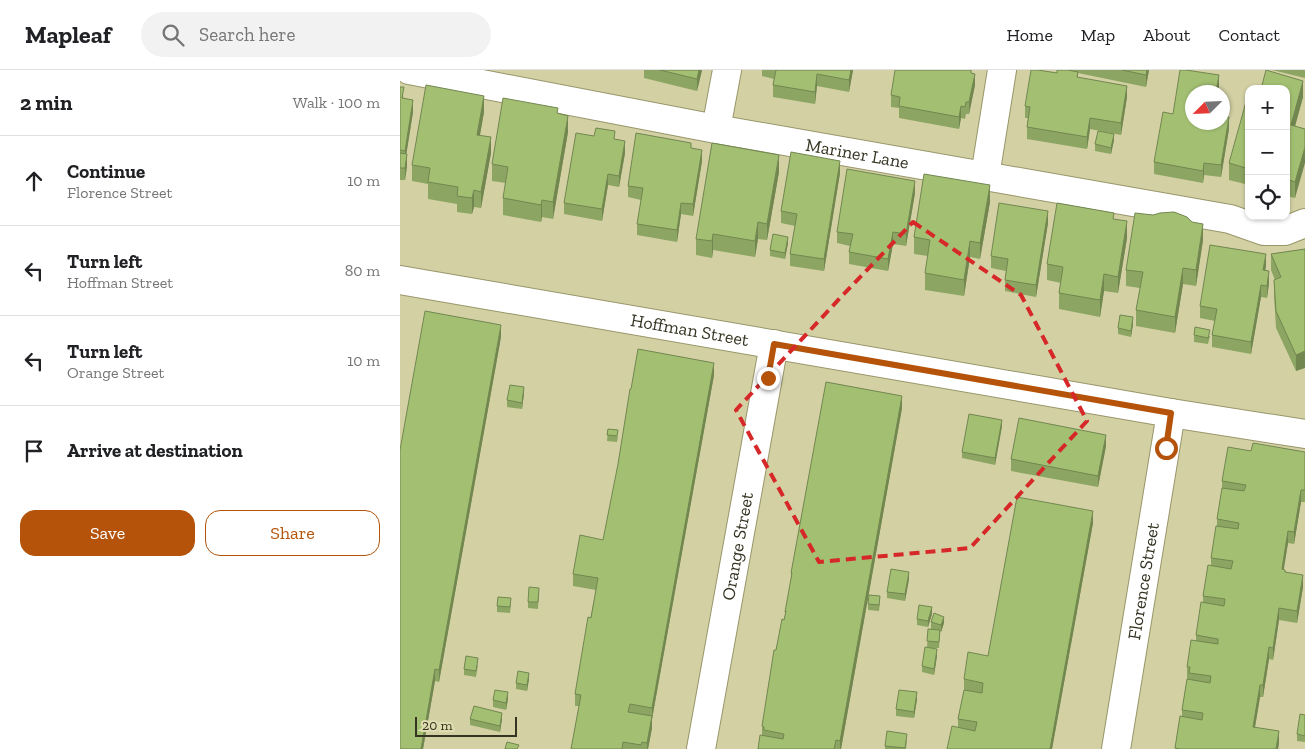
<!DOCTYPE html>
<html lang="en">
<head>
<meta charset="utf-8">
<style>
  body { margin:0; font-family:"Zilla Slab",serif; background:#f2f2f2; color:#202124 }
  .controls { position:absolute; right:15px; top:15px; display:grid; overflow:hidden; border-radius:10px; box-shadow:0 1px 4px #0004 }
  .controls button { width:45px; height:45px; display:grid; place-items:center; padding:0; border:0; border-bottom:1px solid #e0e0e0; background:#fff; color:#202124; font:25px sans-serif }
  .compass { position:absolute; left:785px; top:15px; width:45px; height:45px; border-radius:50%; background:#fff; box-shadow:0 1px 4px #0004; rotate:246deg }
  .scale { position:absolute; left:15px; bottom:12px; width:102px; box-sizing:border-box; padding-left:5px; border:2px solid #353422; border-top:0; font-size:14px; line-height:18px; white-space:nowrap; color:#353422; -webkit-text-stroke:4px #e0deb0; paint-order:stroke }
  .stop { position:absolute; width:15px; height:15px; margin:-11px; border:4px solid #b45309; border-radius:50%; background:#fff }
  .stop.end { background:#b45309; border-color:#fff; box-shadow:0 1px 5px #0008 }
  .list { margin:0; padding:0; list-style:none }
  h2 { display:flex; justify-content:space-between; align-items:center; height:65px; margin:0; padding:0 20px; font-size:21px }
  h2 small { font-size:16px; font-weight:400; color:#757577 }
  .list li { display:grid; grid-template-columns:32px 1fr auto; gap:15px; align-items:center; box-sizing:border-box; height:90px; padding:0 20px; border-top:1px solid #e0e0e0 }
  .list b { display:block; font-size:19px; white-space:nowrap }
  .list p { margin:0; font-size:16px; white-space:nowrap; color:#757577 }
  .list em { font-size:16px; font-style:normal; color:#757577 }
  .actions { display:flex; gap:10px; padding:15px 20px }
  .actions a { flex:1; padding:11px 0; border:1px solid #b45309; border-radius:15px; text-align:center; font-size:18px; color:#b45309 }
  .actions .main { background:#b45309; color:#fff }
  .icon { flex:none; width:28px; height:28px; fill:none; stroke:currentColor; stroke-width:2; stroke-linecap:round; stroke-linejoin:round }
  .map { position:relative; flex:none; width:905px; height:679px; overflow:hidden }
  header { display:flex; align-items:center; gap:30px; box-sizing:border-box; height:70px; padding:0 25px; background:#fff; border-bottom:1px solid #e0e0e0 }
  header strong { font-size:24px }
  nav { display:flex; gap:28px; margin-inline-start:auto; font-size:18px }
  .search { width:350px; height:45px; background:#f2f2f2; display:flex; align-items:center; gap:12px; box-sizing:border-box; padding:0 18px; border-radius:28px; color:#757577; font-size:19px }
  main { display:flex }
  aside { flex:1; background:#fff }
  .map>svg:first-child { display:block }
  .lines { fill:none; stroke-linecap:round; stroke-linejoin:round }
  .street-casing { stroke:#98966a; stroke-width:30 }
  .street { stroke:#fff; stroke-width:28 }
  .wall { fill:#8ca562 }
  .shaded-wall { fill:#728650 }
  .building { fill:#a3c072; stroke:#728650 }
  .route { stroke:#b45309; stroke-width:6 }
  .marked { fill:none; stroke:#d62828; stroke-width:4; stroke-dasharray:10 6; stroke-linejoin:round }
  .labels { text-anchor:middle; stroke-width:4.5; stroke-linejoin:round; paint-order:stroke }
  .street-label { font-size:18px; fill:#353422; stroke:#e0deb0 }
</style>
</head>
<body>
<header>
<strong>Mapleaf</strong>
<div class="search"><svg class="icon" aria-label="search" viewBox="0 0 24 24"><circle cx="10" cy="10" r="6"/><path d="M15 15l6 6"/></svg>Search here</div>
<nav><a>Home</a><a>Map</a><a>About</a><a>Contact</a></nav>
</header>
<main>
<aside>
<h2>2 min<small>Walk · 100 m</small></h2>
<ul class="list">
<li><svg class="icon" aria-label="ahead" viewBox="0 0 24 24"><path d="M12 20V5M6 11l6-6 6 6"/></svg><div><b>Continue</b><p>Florence Street</p></div><em>10 m</em></li>
<li><svg class="icon" aria-label="left" viewBox="0 0 24 24"><path d="M17 20v-9H6M10 6l-5 5 5 5"/></svg><div><b>Turn left</b><p>Hoffman Street</p></div><em>80 m</em></li>
<li><svg class="icon" aria-label="left" viewBox="0 0 24 24"><path d="M17 20v-9H6M10 6l-5 5 5 5"/></svg><div><b>Turn left</b><p>Orange Street</p></div><em>10 m</em></li>
<li><svg class="icon" aria-label="arrive" viewBox="0 0 24 24"><path d="M6 21V4h12l-3 4 3 4H6"/></svg><div><b>Arrive at destination</b></div></li>
</ul>
<div class="actions"><a class="main">Save</a><a>Share</a></div>
</aside>
<div class="map">
<svg width="905" height="679" viewBox="0 0 905 679">
  <rect width="100%" height="100%" fill="#d3d1a4"/>
  <g class="lines">
    <g class="street-casing">
      <g id="street">
        <path id="s1" d="M 9,0 L 316,59 L 830,149 L 864,161 L 885,161 L 905,153"/>
        <path d="M 316,59 L 327,0"/>
        <path d="M 585,106 L 602,0"/>
        <path id="s2" d="M 0,210 L 771,343 L 905,364"/>
        <path id="s3" d="M 301,679 L 374,274"/>
        <path id="s4" d="M 716,679 L 771,343"/>
      </g>
    </g>
    <use href="#street" class="street"/>
  </g>
  <path class="wall" d="M 244,0 L 302,0 L 297,21 L 244,8 Z
    M 362,0 L 453,0 L 449,22 L 417,16 L 415,34 L 373,27 L 373,15 L 374,9 L 362,6 Z
    M 657,0 L 749,0 L 746,17 L 678,3 L 678,7 L 727,27 L 721,65 L 690,59 L 687,79 L 627,69 L 627,57 L 628,48 L 625,48 L 625,36 L 657,3 Z
    M 872,0 L 905,0 L 905,8 Z
    M 572,3 L 575,15 L 569,44 L 566,44 L 565,49 L 561,48 L 559,59 L 499,48 L 499,38 L 491,37 L 491,25 Z
    M 0,17 L 4,29 L 13,42 L 6,84 L 7,96 L 5,110 L 0,110 Z
    M 819,17 L 792,52 L 829,59 L 821,107 L 804,105 L 803,113 L 754,104 L 754,92 L 773,44 Z
    M 886,19 L 903,27 L 895,56 L 905,59 L 895,128 L 886,126 Z
    M 849,32 L 849,115 L 829,110 L 829,93 Z
    M 84,42 L 80,65 L 91,83 L 81,138 L 74,137 L 72,144 L 57,142 L 57,134 L 28,129 L 28,114 L 12,111 L 12,95 Z
    M 158,44 L 168,62 L 153,149 L 142,147 L 141,152 L 103,145 L 103,128 L 106,113 L 92,111 L 92,94 Z
    M 194,66 L 215,70 L 225,83 L 219,117 L 208,115 L 202,151 L 164,144 L 164,133 Z
    M 714,70 L 711,84 L 695,81 L 695,74 Z
    M 291,78 L 302,91 L 293,146 L 281,144 L 277,172 L 237,165 L 237,154 L 241,130 L 228,127 L 228,116 Z
    M 379,102 L 367,170 L 358,169 L 355,187 L 313,180 L 312,188 L 296,185 L 296,169 Z
    M 440,103 L 424,201 L 390,196 L 390,184 L 395,156 L 381,153 L 381,141 Z
    M 515,123 L 506,176 L 493,174 L 488,201 L 449,194 L 449,182 L 450,176 L 437,173 L 437,162 Z
    M 590,132 L 580,189 L 570,187 L 564,226 L 525,220 L 525,203 L 528,186 L 514,184 L 514,167 Z
    M 714,149 L 727,168 L 718,223 L 704,221 L 700,247 L 659,239 L 659,223 L 661,213 L 647,210 L 647,194 Z
    M 648,153 L 636,227 L 605,221 L 605,210 L 606,201 L 591,198 L 591,186 Z
    M 803,170 L 796,216 L 783,214 L 775,263 L 736,256 L 736,240 L 740,218 L 726,216 L 726,200 Z
    M 388,173 L 385,189 L 370,186 L 370,180 Z
    M 905,179 L 896,301 L 876,258 L 874,226 L 874,210 L 875,210 L 871,200 L 871,184 Z
    M 866,196 L 865,201 L 869,213 L 867,228 L 861,227 L 851,284 L 812,277 L 812,265 L 815,251 L 800,248 L 800,236 Z
    M 733,254 L 731,267 L 718,264 L 718,258 Z
    M 794,265 L 810,266 L 808,274 L 794,272 Z
    M 101,267 L 39,612 L 35,611 L 23,679 L 0,679 Z
    M 314,305 L 252,649 L 252,658 L 248,679 L 171,679 L 179,636 L 175,636 L 175,624 L 196,520 L 173,516 L 173,504 L 203,470 Z
    M 124,323 L 122,339 L 107,337 L 107,330 Z
    M 502,338 L 441,679 L 358,679 L 362,665 L 362,656 L 376,580 L 385,546 L 391,510 L 391,503 Z
    M 602,356 L 595,395 L 562,388 L 562,382 Z
    M 208,359 L 218,367 L 217,372 L 207,371 Z
    M 706,376 L 698,417 L 611,401 L 611,389 Z
    M 851,381 L 905,382 L 905,432 L 901,432 L 894,474 L 888,473 L 883,499 L 903,517 L 897,553 L 879,550 L 873,590 L 869,589 L 863,627 L 860,627 L 855,657 L 879,673 L 878,679 L 775,679 L 780,646 L 782,646 L 782,640 L 787,609 L 787,597 L 796,571 L 796,565 L 803,533 L 803,526 L 811,496 L 811,488 L 817,456 L 817,449 L 822,418 L 822,411 Z
    M 693,453 L 652,679 L 547,679 L 558,657 L 558,649 L 564,621 L 564,609 L 588,586 Z
    M 509,509 L 505,531 L 487,528 L 487,522 Z
    M 139,524 L 138,539 L 128,538 L 128,532 Z
    M 480,533 L 479,541 L 468,540 L 468,534 Z
    M 111,535 L 110,543 L 97,542 L 97,536 Z
    M 532,544 L 528,557 L 517,555 L 517,549 Z
    M 531,552 L 544,553 L 541,562 L 540,561 L 539,578 L 527,578 L 528,559 L 533,559 L 531,559 Z
    M 537,586 L 534,605 L 522,602 L 522,596 Z
    M 78,595 L 76,607 L 64,605 L 64,599 Z
    M 129,609 L 127,621 L 116,619 L 116,613 Z
    M 108,629 L 106,640 L 93,637 L 93,630 Z
    M 517,629 L 514,648 L 496,646 L 496,639 Z
    M 905,645 L 905,672 L 897,671 L 897,664 Z
    M 70,649 L 102,649 L 100,662 L 70,655 Z
    M 507,670 L 506,679 L 485,679 L 485,676 Z"/>
  <path class="shaded-wall" d="M 299,0 L 302,0 L 297,21 L 297,9 Z
    M 451,0 L 453,0 L 449,22 L 449,10 Z
    M 747,0 L 749,0 L 746,17 L 746,5 Z
    M 417,4 L 417,16 L 415,34 L 415,22 Z
    M 575,4 L 575,15 L 569,44 L 569,32 Z
    M 819,5 L 819,17 L 818,22 L 816,22 Z
    M 903,11 L 903,27 L 891,71 L 891,55 Z
    M 727,16 L 727,27 L 721,65 L 721,53 Z
    M 84,26 L 84,42 L 77,81 L 77,65 Z
    M 13,30 L 13,42 L 5,93 L 5,81 Z
    M 561,36 L 561,48 L 559,59 L 559,47 Z
    M 168,46 L 168,62 L 153,149 L 153,132 Z
    M 829,47 L 829,59 L 821,107 L 821,95 Z
    M 690,48 L 690,59 L 687,79 L 687,67 Z
    M 714,64 L 714,70 L 711,84 L 711,78 Z
    M 91,67 L 91,83 L 81,138 L 81,122 Z
    M 225,71 L 225,83 L 219,117 L 219,106 Z
    M 905,77 L 905,93 L 895,128 L 895,112 Z
    M 302,80 L 302,91 L 293,146 L 293,134 Z
    M 7,84 L 7,96 L 5,110 L 5,98 Z
    M 379,85 L 379,102 L 367,170 L 367,154 Z
    M 440,91 L 440,103 L 424,201 L 424,189 Z
    M 804,93 L 804,105 L 803,113 L 803,101 Z
    M 208,104 L 208,115 L 202,151 L 202,139 Z
    M 515,111 L 515,123 L 506,176 L 506,164 Z
    M 590,115 L 590,132 L 580,189 L 580,173 Z
    M 74,120 L 74,137 L 72,144 L 72,128 Z
    M 142,130 L 142,147 L 141,152 L 141,135 Z
    M 281,133 L 281,144 L 277,172 L 277,160 Z
    M 648,141 L 648,153 L 636,227 L 636,215 Z
    M 727,151 L 727,168 L 718,223 L 718,207 Z
    M 358,152 L 358,169 L 355,187 L 355,171 Z
    M 803,154 L 803,170 L 796,216 L 796,200 Z
    M 493,162 L 493,174 L 488,201 L 488,189 Z
    M 313,164 L 313,180 L 312,188 L 312,171 Z
    M 388,167 L 388,173 L 385,189 L 385,183 Z
    M 570,171 L 570,187 L 564,226 L 564,210 Z
    M 866,184 L 866,196 L 863,212 L 863,200 Z
    M 783,198 L 783,214 L 775,263 L 775,247 Z
    M 869,201 L 869,213 L 867,228 L 867,216 Z
    M 704,204 L 704,221 L 700,247 L 700,230 Z
    M 861,215 L 861,227 L 851,284 L 851,272 Z
    M 733,247 L 733,254 L 731,267 L 731,261 Z
    M 101,255 L 101,267 L 39,612 L 39,600 Z
    M 905,281 L 905,298 L 896,301 L 896,285 Z
    M 314,293 L 314,305 L 252,649 L 252,638 Z
    M 124,317 L 124,323 L 122,339 L 122,333 Z
    M 502,326 L 502,338 L 441,679 L 440,679 L 440,671 Z
    M 602,350 L 602,356 L 595,395 L 595,388 Z
    M 706,365 L 706,376 L 698,417 L 698,406 Z
    M 901,420 L 901,432 L 894,474 L 894,462 Z
    M 693,441 L 693,453 L 652,679 L 650,679 Z
    M 888,461 L 888,473 L 882,511 L 882,499 Z
    M 509,502 L 509,509 L 505,531 L 505,524 Z
    M 903,505 L 903,517 L 897,553 L 897,541 Z
    M 532,537 L 532,544 L 528,557 L 528,551 Z
    M 879,538 L 879,550 L 873,590 L 873,578 Z
    M 544,547 L 544,553 L 541,562 L 541,555 Z
    M 869,577 L 869,589 L 863,627 L 863,615 Z
    M 537,579 L 537,586 L 534,605 L 534,599 Z
    M 35,599 L 35,611 L 23,679 L 21,679 Z
    M 129,603 L 129,609 L 127,621 L 127,615 Z
    M 860,615 L 860,627 L 853,669 L 853,657 Z
    M 108,622 L 108,629 L 106,640 L 106,633 Z
    M 517,622 L 517,629 L 514,648 L 514,642 Z
    M 102,643 L 102,649 L 100,662 L 100,656 Z
    M 252,646 L 252,658 L 248,679 L 247,679 L 247,673 Z
    M 879,661 L 879,673 L 878,679 L 876,679 Z"/>
  <path class="building" d="M 260,0 L 299,0 L 297,9 Z
    M 376,0 L 451,0 L 449,10 L 417,4 L 415,22 L 373,15 Z
    M 495,0 L 571,0 L 571,3 L 575,4 L 569,32 L 566,32 L 565,37 L 561,36 L 559,47 L 499,36 L 500,27 L 491,25 Z
    M 631,0 L 638,0 L 657,3 L 657,0 L 668,0 L 678,2 L 677,7 L 727,16 L 721,53 L 690,48 L 687,67 L 627,57 L 630,37 L 625,36 Z
    M 722,0 L 747,0 L 746,5 Z
    M 780,0 L 786,0 L 819,5 L 816,22 L 792,22 L 792,52 L 822,52 L 822,46 L 829,47 L 821,95 L 804,93 L 803,101 L 754,92 L 763,42 L 773,44 Z
    M 866,0 L 903,11 L 891,55 L 905,59 L 905,77 L 895,112 L 886,109 L 886,19 L 861,19 Z
    M 26,15 L 84,26 L 77,65 L 91,67 L 81,122 L 74,120 L 72,128 L 57,126 L 58,117 L 28,112 L 30,98 L 12,95 Z
    M 0,17 L 4,17 L 2,28 L 13,30 L 5,81 L 0,80 Z
    M 103,28 L 158,38 L 157,43 L 168,46 L 153,132 L 142,130 L 141,135 L 103,128 L 108,97 L 92,94 Z
    M 846,32 L 849,32 L 849,99 L 829,93 Z
    M 196,58 L 215,61 L 214,69 L 225,71 L 219,106 L 208,104 L 202,139 L 164,133 L 176,63 L 194,66 Z
    M 698,61 L 714,64 L 711,78 L 695,74 Z
    M 236,63 L 291,73 L 291,78 L 302,80 L 293,134 L 281,133 L 277,160 L 237,154 L 243,118 L 228,116 Z
    M 312,73 L 379,85 L 367,154 L 358,152 L 355,171 L 313,164 L 312,171 L 296,169 Z
    M 391,82 L 440,91 L 424,189 L 390,184 L 397,144 L 381,141 Z
    M 0,83 L 7,84 L 5,98 L 0,98 Z
    M 447,99 L 515,111 L 506,164 L 493,162 L 488,189 L 449,182 L 453,164 L 437,162 Z
    M 524,104 L 590,115 L 580,173 L 570,171 L 564,210 L 525,203 L 530,170 L 514,167 Z
    M 599,133 L 648,141 L 636,215 L 605,210 L 608,189 L 591,186 Z
    M 657,133 L 714,143 L 713,149 L 727,151 L 718,207 L 704,204 L 700,230 L 659,223 L 663,197 L 647,194 Z
    M 774,142 L 787,147 L 792,152 L 803,154 L 796,200 L 783,198 L 775,247 L 736,240 L 743,202 L 726,200 L 735,143 L 753,145 L 760,143 Z
    M 373,164 L 388,167 L 385,183 L 370,180 Z
    M 810,175 L 866,184 L 863,200 L 869,201 L 867,216 L 861,215 L 851,272 L 812,265 L 817,239 L 800,236 Z
    M 905,179 L 905,281 L 896,285 L 876,241 L 874,210 L 881,207 L 871,184 Z
    M 25,241 L 101,255 L 39,600 L 35,599 L 21,679 L 0,679 L 0,380 Z
    M 720,245 L 733,247 L 731,261 L 718,258 Z
    M 795,257 L 810,260 L 808,268 L 794,265 Z
    M 238,279 L 314,293 L 252,638 L 230,634 L 228,642 L 252,646 L 247,673 L 242,672 L 241,675 L 223,672 L 222,679 L 171,679 L 181,625 L 175,624 L 188,547 L 191,548 L 198,508 L 173,504 L 180,465 L 203,470 L 218,394 L 230,319 L 231,319 Z
    M 426,312 L 502,326 L 440,671 L 436,670 L 434,679 L 358,679 L 360,665 L 383,669 L 384,664 L 364,660 L 364,657 L 362,656 L 374,580 L 376,580 L 382,549 L 384,550 L 386,541 L 385,542 L 392,503 L 391,503 Z
    M 110,315 L 124,317 L 122,333 L 107,330 Z
    M 569,344 L 602,350 L 595,388 L 562,382 Z
    M 619,348 L 706,365 L 698,406 L 611,389 Z
    M 208,359 L 218,360 L 217,366 L 207,365 Z
    M 853,373 L 905,382 L 905,420 L 901,420 L 894,462 L 888,461 L 882,499 L 885,500 L 885,502 L 903,505 L 897,541 L 879,538 L 873,578 L 869,577 L 863,615 L 860,615 L 853,657 L 879,661 L 876,679 L 780,679 L 775,678 L 780,646 L 802,650 L 803,643 L 782,640 L 787,609 L 810,613 L 811,606 L 789,603 L 790,597 L 787,597 L 791,570 L 818,574 L 818,569 L 796,565 L 801,532 L 824,536 L 825,529 L 803,526 L 808,495 L 831,499 L 833,491 L 811,488 L 816,456 L 838,459 L 839,453 L 817,449 L 822,418 L 844,421 L 846,415 L 822,411 L 828,377 L 851,381 Z
    M 617,427 L 693,441 L 650,679 L 547,679 L 552,656 L 575,661 L 577,652 L 558,649 L 564,620 L 582,623 L 583,613 L 564,609 L 568,582 L 588,586 Z
    M 491,499 L 509,502 L 505,524 L 487,522 Z
    M 129,517 L 139,518 L 138,532 L 128,532 Z
    M 469,525 L 480,526 L 479,535 L 468,534 Z
    M 98,527 L 111,528 L 110,537 L 97,536 Z
    M 519,535 L 532,537 L 528,551 L 517,549 Z
    M 534,543 L 544,547 L 541,555 L 531,552 Z
    M 528,559 L 540,560 L 539,572 L 527,571 Z
    M 525,577 L 537,579 L 534,599 L 522,596 Z
    M 66,586 L 78,588 L 76,601 L 64,599 Z
    M 118,601 L 129,603 L 127,615 L 116,613 Z
    M 95,620 L 108,622 L 106,633 L 93,630 Z
    M 499,620 L 517,622 L 514,642 L 496,639 Z
    M 74,636 L 102,643 L 100,656 L 70,649 Z
    M 900,644 L 905,645 L 905,666 L 897,664 Z
    M 487,661 L 507,664 L 505,678 L 485,676 Z
    M 107,672 L 119,675 L 117,679 L 105,679 Z"/>
  <g class="lines">
    <path class="route" d="M 368,308 L 374,274 L 771,343 L 766,378"/>
  </g>
  <path class="marked" d="M 513,152 L 621,225 L 687,351 L 570,478 L 419,492 L 336,340 L 441,227 Z"/>
  <g class="labels">
    <g class="street-label">
      <text dy="6" stroke="none"><textPath href="#s1" startOffset="456">Mariner Lane</textPath></text>
      <text dy="6" stroke="none"><textPath href="#s2" startOffset="294">Hoffman Street</textPath></text>
      <text dy="6" stroke="none"><textPath href="#s3" startOffset="206">Orange Street</textPath></text>
      <text dy="6" stroke="none"><textPath href="#s4" startOffset="170">Florence Street</textPath></text>
    </g>
  </g>
</svg>
<div class="controls">
<button>+</button>
<button>−</button>
<button><svg class="icon" aria-label="locate" viewBox="0 0 24 24"><circle cx="12" cy="12" r="6"/><path d="M12 2v4M12 18v4M2 12h4M18 12h4"/></svg></button>
</div>
<svg class="compass" viewBox="-18 -18 36 36"><path d="M0-13l5 13h-10z" fill="#e53935"/><path d="M0 13l5-13h-10z" fill="#757577"/></svg>
<div class="scale">20 m</div>
<div class="stop" style="left:766px;top:378px"></div>
<div class="stop end" style="left:368px;top:308px"></div>
</div>
</main>
</body>
</html>
